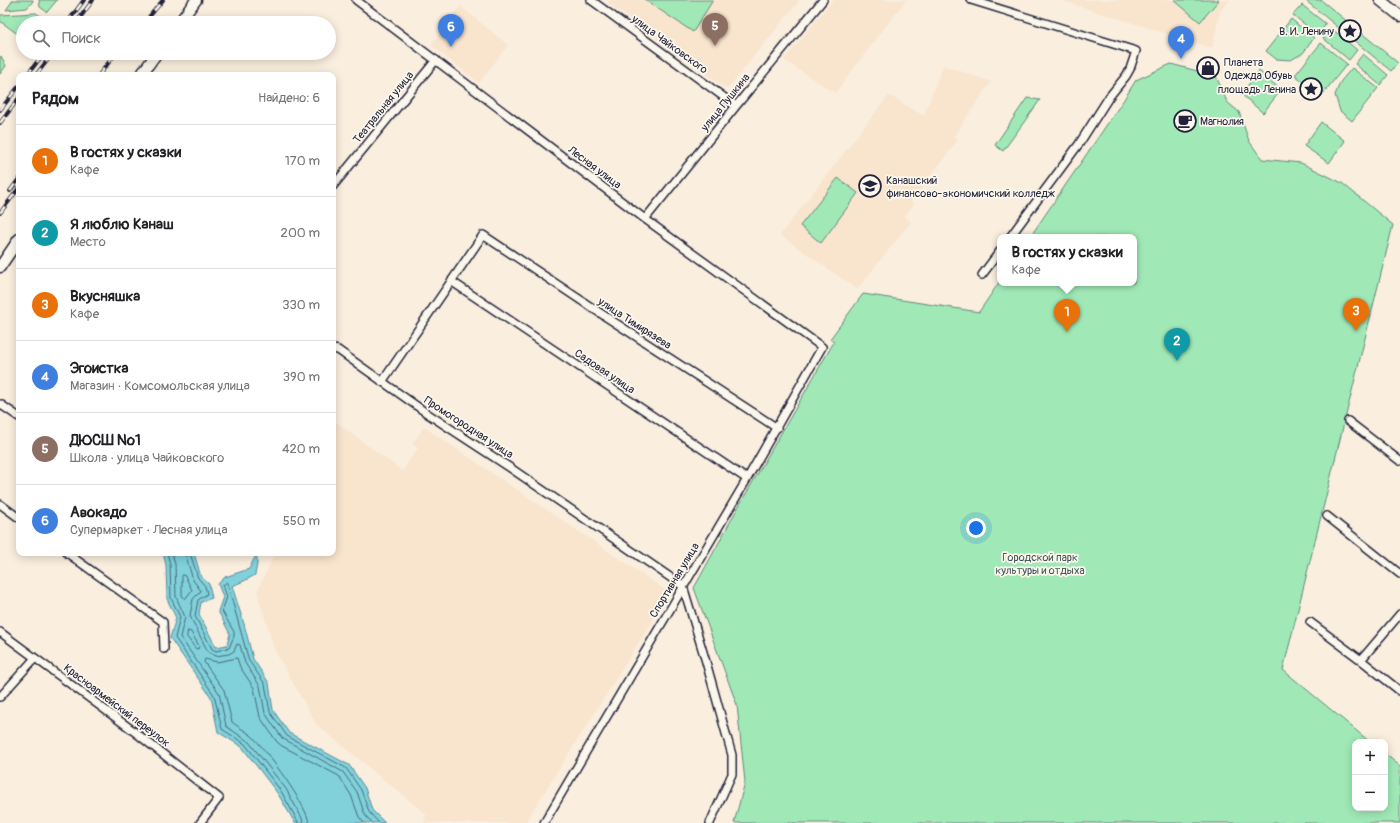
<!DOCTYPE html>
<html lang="ru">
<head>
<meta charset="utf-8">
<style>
  body { margin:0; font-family:Pangolin,sans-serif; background:#f6f6f6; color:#202124 }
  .controls { position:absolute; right:12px; bottom:12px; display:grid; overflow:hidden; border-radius:8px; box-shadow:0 2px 10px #0003 }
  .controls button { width:36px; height:36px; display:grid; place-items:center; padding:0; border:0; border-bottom:1px solid #e0e0e0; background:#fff; color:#202124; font:20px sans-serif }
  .you { position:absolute; left:976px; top:528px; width:14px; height:14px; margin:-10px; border:3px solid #fff; border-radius:50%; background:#1a73e8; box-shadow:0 0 0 6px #1a73e833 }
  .badge { display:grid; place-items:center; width:26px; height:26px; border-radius:50%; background:#22223b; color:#fff; font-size:13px; font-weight:700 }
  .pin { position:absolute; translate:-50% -33px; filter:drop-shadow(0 1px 2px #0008) }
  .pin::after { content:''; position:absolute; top:21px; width:14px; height:12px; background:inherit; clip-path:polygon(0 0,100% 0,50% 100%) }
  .popup { position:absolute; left:997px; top:234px; width:140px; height:52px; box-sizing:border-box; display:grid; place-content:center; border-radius:8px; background:#fff; filter:drop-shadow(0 1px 3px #0005); font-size:13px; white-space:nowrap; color:#757577 }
  .popup b { font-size:15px; color:#202124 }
  .popup::after { content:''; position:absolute; left:50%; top:100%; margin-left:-8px; border:8px solid transparent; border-top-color:#fff }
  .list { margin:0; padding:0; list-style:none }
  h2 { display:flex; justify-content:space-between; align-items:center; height:52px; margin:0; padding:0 16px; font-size:17px }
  h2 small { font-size:13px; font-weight:400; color:#757577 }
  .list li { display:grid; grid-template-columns:26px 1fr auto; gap:12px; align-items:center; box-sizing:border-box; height:72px; padding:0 16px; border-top:1px solid #e0e0e0 }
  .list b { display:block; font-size:15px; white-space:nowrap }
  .list p { margin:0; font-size:13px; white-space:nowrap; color:#757577 }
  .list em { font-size:13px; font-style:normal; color:#757577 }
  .icon { flex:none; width:22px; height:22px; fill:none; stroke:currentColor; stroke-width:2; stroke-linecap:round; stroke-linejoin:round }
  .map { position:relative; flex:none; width:1400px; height:823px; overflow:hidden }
  .search { position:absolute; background:#fff; box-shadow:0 2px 10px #0003; left:16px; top:16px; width:320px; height:44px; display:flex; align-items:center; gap:10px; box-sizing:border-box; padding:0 14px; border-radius:22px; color:#757577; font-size:15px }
  .panel { position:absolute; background:#fff; box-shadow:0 2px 10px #0003; left:16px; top:72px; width:320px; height:484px; border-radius:8px }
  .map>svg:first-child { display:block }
  .built { fill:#f9e4ce }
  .green { fill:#a0e9b7; stroke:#618679 }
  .water { fill:#80d1da; stroke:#5a8b9a }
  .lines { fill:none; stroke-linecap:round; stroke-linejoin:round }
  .shore { stroke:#48687b; stroke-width:1 }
  .street-casing { stroke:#22223b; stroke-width:10 }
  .secondary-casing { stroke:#22223b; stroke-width:13 }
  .street { stroke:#fbf7ec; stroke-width:7 }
  .secondary { stroke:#fbf7ec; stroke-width:10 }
  .rail-casing { stroke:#22223b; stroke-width:4 }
  .rail { stroke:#fbf7ec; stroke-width:2.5; stroke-dasharray:8; stroke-linecap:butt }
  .labels { text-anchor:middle; stroke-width:3.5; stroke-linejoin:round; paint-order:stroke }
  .poi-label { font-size:11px; fill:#22223b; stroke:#fbf7ec; text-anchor:start }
  .street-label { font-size:11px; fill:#22223b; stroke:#fbf7ec }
  .park-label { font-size:11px; fill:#42545a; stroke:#fbf7ec }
</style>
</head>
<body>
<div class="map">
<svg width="1400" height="823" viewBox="0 0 1400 823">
  <rect width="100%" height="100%" fill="#faeede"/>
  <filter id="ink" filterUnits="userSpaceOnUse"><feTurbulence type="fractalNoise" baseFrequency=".025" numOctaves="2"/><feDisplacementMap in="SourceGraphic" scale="8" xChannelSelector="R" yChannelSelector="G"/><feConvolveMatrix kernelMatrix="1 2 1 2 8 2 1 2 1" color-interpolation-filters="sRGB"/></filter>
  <g filter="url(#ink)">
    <path class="built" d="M 610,0 L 800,0 L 727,89 L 608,3 Z
      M 833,0 L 906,0 L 835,93 L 784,60 Z
      M 1060,0 L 1230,0 L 1220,11 L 1212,48 Z
      M 460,6 L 508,45 L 479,83 L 431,45 Z
      M 943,65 L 991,82 L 953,137 L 958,140 L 911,201 L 914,204 L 904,217 L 911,222 L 857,289 L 780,235 L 889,95 L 924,116 Z
      M 333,420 L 402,471 L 418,448 L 412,444 L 424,427 L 670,593 L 525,823 L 424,823 L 426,814 L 317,725 L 275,651 L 257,592 L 275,553 L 333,553 Z"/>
    <path class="green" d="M 13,0 L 33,0 L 33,1 L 27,8 L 6,10 Z
      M 39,0 L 57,0 L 47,12 L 40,7 Z
      M 645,0 L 713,0 L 693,32 Z
      M 1174,0 L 1219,0 L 1200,22 Z
      M 1305,0 L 1321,0 L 1398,63 L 1391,71 Z
      M 1302,5 L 1326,24 L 1318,35 L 1293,15 Z
      M 36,13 L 43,18 L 39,23 L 23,23 L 23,38 L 0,21 L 0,15 Z
      M 1291,19 L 1314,38 L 1303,53 L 1291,60 L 1276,59 L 1266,51 Z
      M 1331,28 L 1357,50 L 1349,60 L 1323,38 Z
      M 1321,43 L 1347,64 L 1321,96 L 1295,75 Z
      M 1363,54 L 1388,75 L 1380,85 L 1355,64 Z
      M 1,56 L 6,66 L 0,74 L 0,58 Z
      M 1171,64 L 1216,76 L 1227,102 L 1239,112 L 1249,141 L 1262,159 L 1301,163 L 1342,183 L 1393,225 L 1283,670 L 1370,742 L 1355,742 L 1355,808 L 1385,808 L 1385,754 L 1400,766 L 1400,823 L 734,823 L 745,782 L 737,705 L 694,588 L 740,504 L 834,342 L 830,339 L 863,294 L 979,312 L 1000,281 L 1000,283 L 1134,283 L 1134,237 L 1030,237 L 1123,101 L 1136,80 Z
      M 1352,68 L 1378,88 L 1352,121 L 1340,111 L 1335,95 L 1341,81 Z
      M 1259,71 L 1281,90 L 1263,113 L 1241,94 Z
      M 1027,98 L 1040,100 L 1003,151 L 995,145 Z
      M 1321,122 L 1345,141 L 1329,163 L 1304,146 Z
      M 838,178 L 858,193 L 821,243 L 800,226 Z"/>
    <path class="water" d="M 163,553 L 194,553 L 201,577 L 209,584 L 212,598 L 201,602 L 199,614 L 216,647 L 227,645 L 230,634 L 218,611 L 223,597 L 218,584 L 225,577 L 249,569 L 257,553 L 257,564 L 255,575 L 244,581 L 232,586 L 244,624 L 253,659 L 269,683 L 273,710 L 289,733 L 349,765 L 365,788 L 372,810 L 385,823 L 295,823 L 278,794 L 242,747 L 218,732 L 211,697 L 170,638 L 176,618 L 167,599 L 166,565 Z"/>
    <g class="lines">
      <path class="shore" d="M 167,553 L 170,564 L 171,598 L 180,617 L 175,638 L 214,695 L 222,729 L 245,744 L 281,791 L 297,820 L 298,823
        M 172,553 L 175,564 L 176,597 L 185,617 L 180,637 L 219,693 L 226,726 L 249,742 L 286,789 L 302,818 L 303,823
        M 185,553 L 193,580 L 201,591 L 193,599 L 190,616 L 208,652 L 216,656 L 229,654 L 234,651 L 237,644 L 240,645 L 245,663 L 260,686 L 265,713 L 282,738 L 343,772 L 357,792 L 365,815 L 372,823
        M 190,553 L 198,578 L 205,586 L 207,594 L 198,600 L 195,616 L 212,649 L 216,651 L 229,648 L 234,636 L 234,632 L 222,611 L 227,597 L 223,585 L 227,582 L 249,661 L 265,684 L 270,712 L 287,736 L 346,768 L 361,790 L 369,812 L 379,823
        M 183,575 L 185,576 L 192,590 L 185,599 L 182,595 L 182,577 Z
        M 188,631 L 191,632 L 199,646 L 198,649 L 195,648 L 187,637 Z
        M 309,823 C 308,806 265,749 252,736 C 246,731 238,727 232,722 L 224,690 L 204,662 L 205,659 L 217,662 L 237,658 L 240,667 L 254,688 L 260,717 L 277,742 L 282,746 L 339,776 L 351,795 L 359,817 L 364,823"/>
      <g class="street-casing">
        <path id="street" d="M 356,0 L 645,219 L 822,347 L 747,479 L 544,823
          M 591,0 L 736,106
          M 971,0 L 1136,51 L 1130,69 L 1126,76 L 1109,97 L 1079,144 L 1010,237
          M 333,186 L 436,60
          M 645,219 L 736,106 L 823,0
          M 982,275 L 1000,251
          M 451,281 L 747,479
          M 333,349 L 338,350 L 428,414 L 509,467 L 683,586 L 706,662 L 732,755 L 732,774 L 710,823
          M 382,382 L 483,235 L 594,309 L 777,428
          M 0,404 L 19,417
          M 1348,421 L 1400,461
          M 0,504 L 19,518
          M 1327,516 L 1400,574
          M 67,553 L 163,622 L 164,649
          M 1310,622 L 1361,660 L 1400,691
          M 0,632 L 131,729 L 219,798 L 200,823
          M 1361,660 L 1400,614
          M 0,697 L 35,658"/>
      </g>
      <g class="secondary-casing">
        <path id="secondary" d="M 1380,0 L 1400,16
          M 179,23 L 196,0
          M 141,75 L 157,53
          M 0,267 L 19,239"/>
      </g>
      <use href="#street" class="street"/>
      <use href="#secondary" class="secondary"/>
      <g class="rail-casing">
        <path id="rail" d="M 67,23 L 84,0
          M 76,23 L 93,0
          M 144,23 L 163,0
          M 27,75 L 44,53
          M 36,75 L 53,53
          M 99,75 L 116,53
          M 0,110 L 19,86
          M 0,123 L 19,98
          M 10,191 L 19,179
          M 0,213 L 19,188"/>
      </g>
      <use href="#rail" class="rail"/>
    </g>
  </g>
  <defs>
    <g id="sight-ring" transform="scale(1.15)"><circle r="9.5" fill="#fbf7ec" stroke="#22223b" stroke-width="1.5"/><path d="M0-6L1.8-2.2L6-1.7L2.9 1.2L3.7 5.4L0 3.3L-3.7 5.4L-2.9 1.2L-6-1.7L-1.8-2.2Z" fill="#22223b"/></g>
    <g id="shop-ring" transform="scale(1.15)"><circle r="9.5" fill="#fbf7ec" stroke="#22223b" stroke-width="1.5"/><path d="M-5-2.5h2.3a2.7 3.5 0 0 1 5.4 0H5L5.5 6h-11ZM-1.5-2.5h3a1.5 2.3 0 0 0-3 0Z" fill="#22223b"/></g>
    <g id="cafe-ring" transform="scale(1.15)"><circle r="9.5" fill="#fbf7ec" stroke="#22223b" stroke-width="1.5"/><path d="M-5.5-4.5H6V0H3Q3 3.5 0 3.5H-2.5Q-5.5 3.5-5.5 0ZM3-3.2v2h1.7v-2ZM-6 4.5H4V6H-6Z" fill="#22223b"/></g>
    <g id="university-ring" transform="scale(1.15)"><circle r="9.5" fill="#fbf7ec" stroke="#22223b" stroke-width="1.5"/><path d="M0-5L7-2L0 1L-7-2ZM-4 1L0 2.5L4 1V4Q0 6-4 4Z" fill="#22223b"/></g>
  </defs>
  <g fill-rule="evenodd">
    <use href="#sight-ring" x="1350" y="31"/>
    <use href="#shop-ring" x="1208" y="68"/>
    <use href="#sight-ring" x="1311" y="89"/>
    <use href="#cafe-ring" x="1185" y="121"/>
    <use href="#university-ring" x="870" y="186"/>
  </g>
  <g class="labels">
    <g class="poi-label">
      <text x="1334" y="35" text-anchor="end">В. И. Ленину</text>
      <text x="1224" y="66">Планета<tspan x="1224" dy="13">Одежда Обувь</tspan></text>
      <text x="1296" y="93" text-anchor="end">площадь Ленина</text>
      <text x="1200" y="125">Магнолия</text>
      <text x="886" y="184">Канашский<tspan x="886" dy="13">финансово-экономичский колледж</tspan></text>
    </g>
    <g class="street-label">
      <text transform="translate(670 44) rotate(36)" y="4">улица Чайковского</text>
      <text transform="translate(725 102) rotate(-51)" y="4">улица Пушкина</text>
      <text transform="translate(383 107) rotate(-51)" y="4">Театральная улица</text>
      <text transform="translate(595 167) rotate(37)" y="4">Лесная улица</text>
      <text transform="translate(635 323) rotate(33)" y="4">улица Тимирязева</text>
      <text transform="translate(605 371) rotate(34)" y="4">Садовая улица</text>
      <text transform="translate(469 427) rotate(33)" y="4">Промогородная улица</text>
      <text transform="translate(674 580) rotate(-59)" y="4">Спортивная улица</text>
      <text transform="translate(117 705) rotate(37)" y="4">Красноармейский переулок</text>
    </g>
    <g class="park-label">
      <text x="1040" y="561">Городской парк<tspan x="1040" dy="13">культуры и отдыха</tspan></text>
    </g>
  </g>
</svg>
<div class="controls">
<button>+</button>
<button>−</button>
</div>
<div class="you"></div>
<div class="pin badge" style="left:1067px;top:332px;background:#e8710a">1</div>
<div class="popup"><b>В гостях у сказки</b>Кафе</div>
<div class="pin badge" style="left:1177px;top:361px;background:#0f9aa8">2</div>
<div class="pin badge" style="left:1356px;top:331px;background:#e8710a">3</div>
<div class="pin badge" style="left:1181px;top:59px;background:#3f7fe0">4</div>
<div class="pin badge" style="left:715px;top:46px;background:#8d6e63">5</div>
<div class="pin badge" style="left:451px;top:47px;background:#3f7fe0">6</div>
<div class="search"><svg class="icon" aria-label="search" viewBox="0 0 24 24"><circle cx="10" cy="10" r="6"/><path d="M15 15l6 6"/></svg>Поиск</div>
<section class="panel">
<h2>Рядом<small>Найдено: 6</small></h2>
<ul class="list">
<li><span class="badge" style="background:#e8710a">1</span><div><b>В гостях у сказки</b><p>Кафе</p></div><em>170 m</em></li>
<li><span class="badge" style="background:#0f9aa8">2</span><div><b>Я люблю Канаш</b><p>Место</p></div><em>200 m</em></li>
<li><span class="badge" style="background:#e8710a">3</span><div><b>Вкусняшка</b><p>Кафе</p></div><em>330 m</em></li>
<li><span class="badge" style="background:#3f7fe0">4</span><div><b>Эгоистка</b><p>Магазин · Комсомольская улица</p></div><em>390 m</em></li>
<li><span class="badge" style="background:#8d6e63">5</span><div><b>ДЮСШ №1</b><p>Школа · улица Чайковского</p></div><em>420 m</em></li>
<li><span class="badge" style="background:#3f7fe0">6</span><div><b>Авокадо</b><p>Супермаркет · Лесная улица</p></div><em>550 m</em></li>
</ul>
</section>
</div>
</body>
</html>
